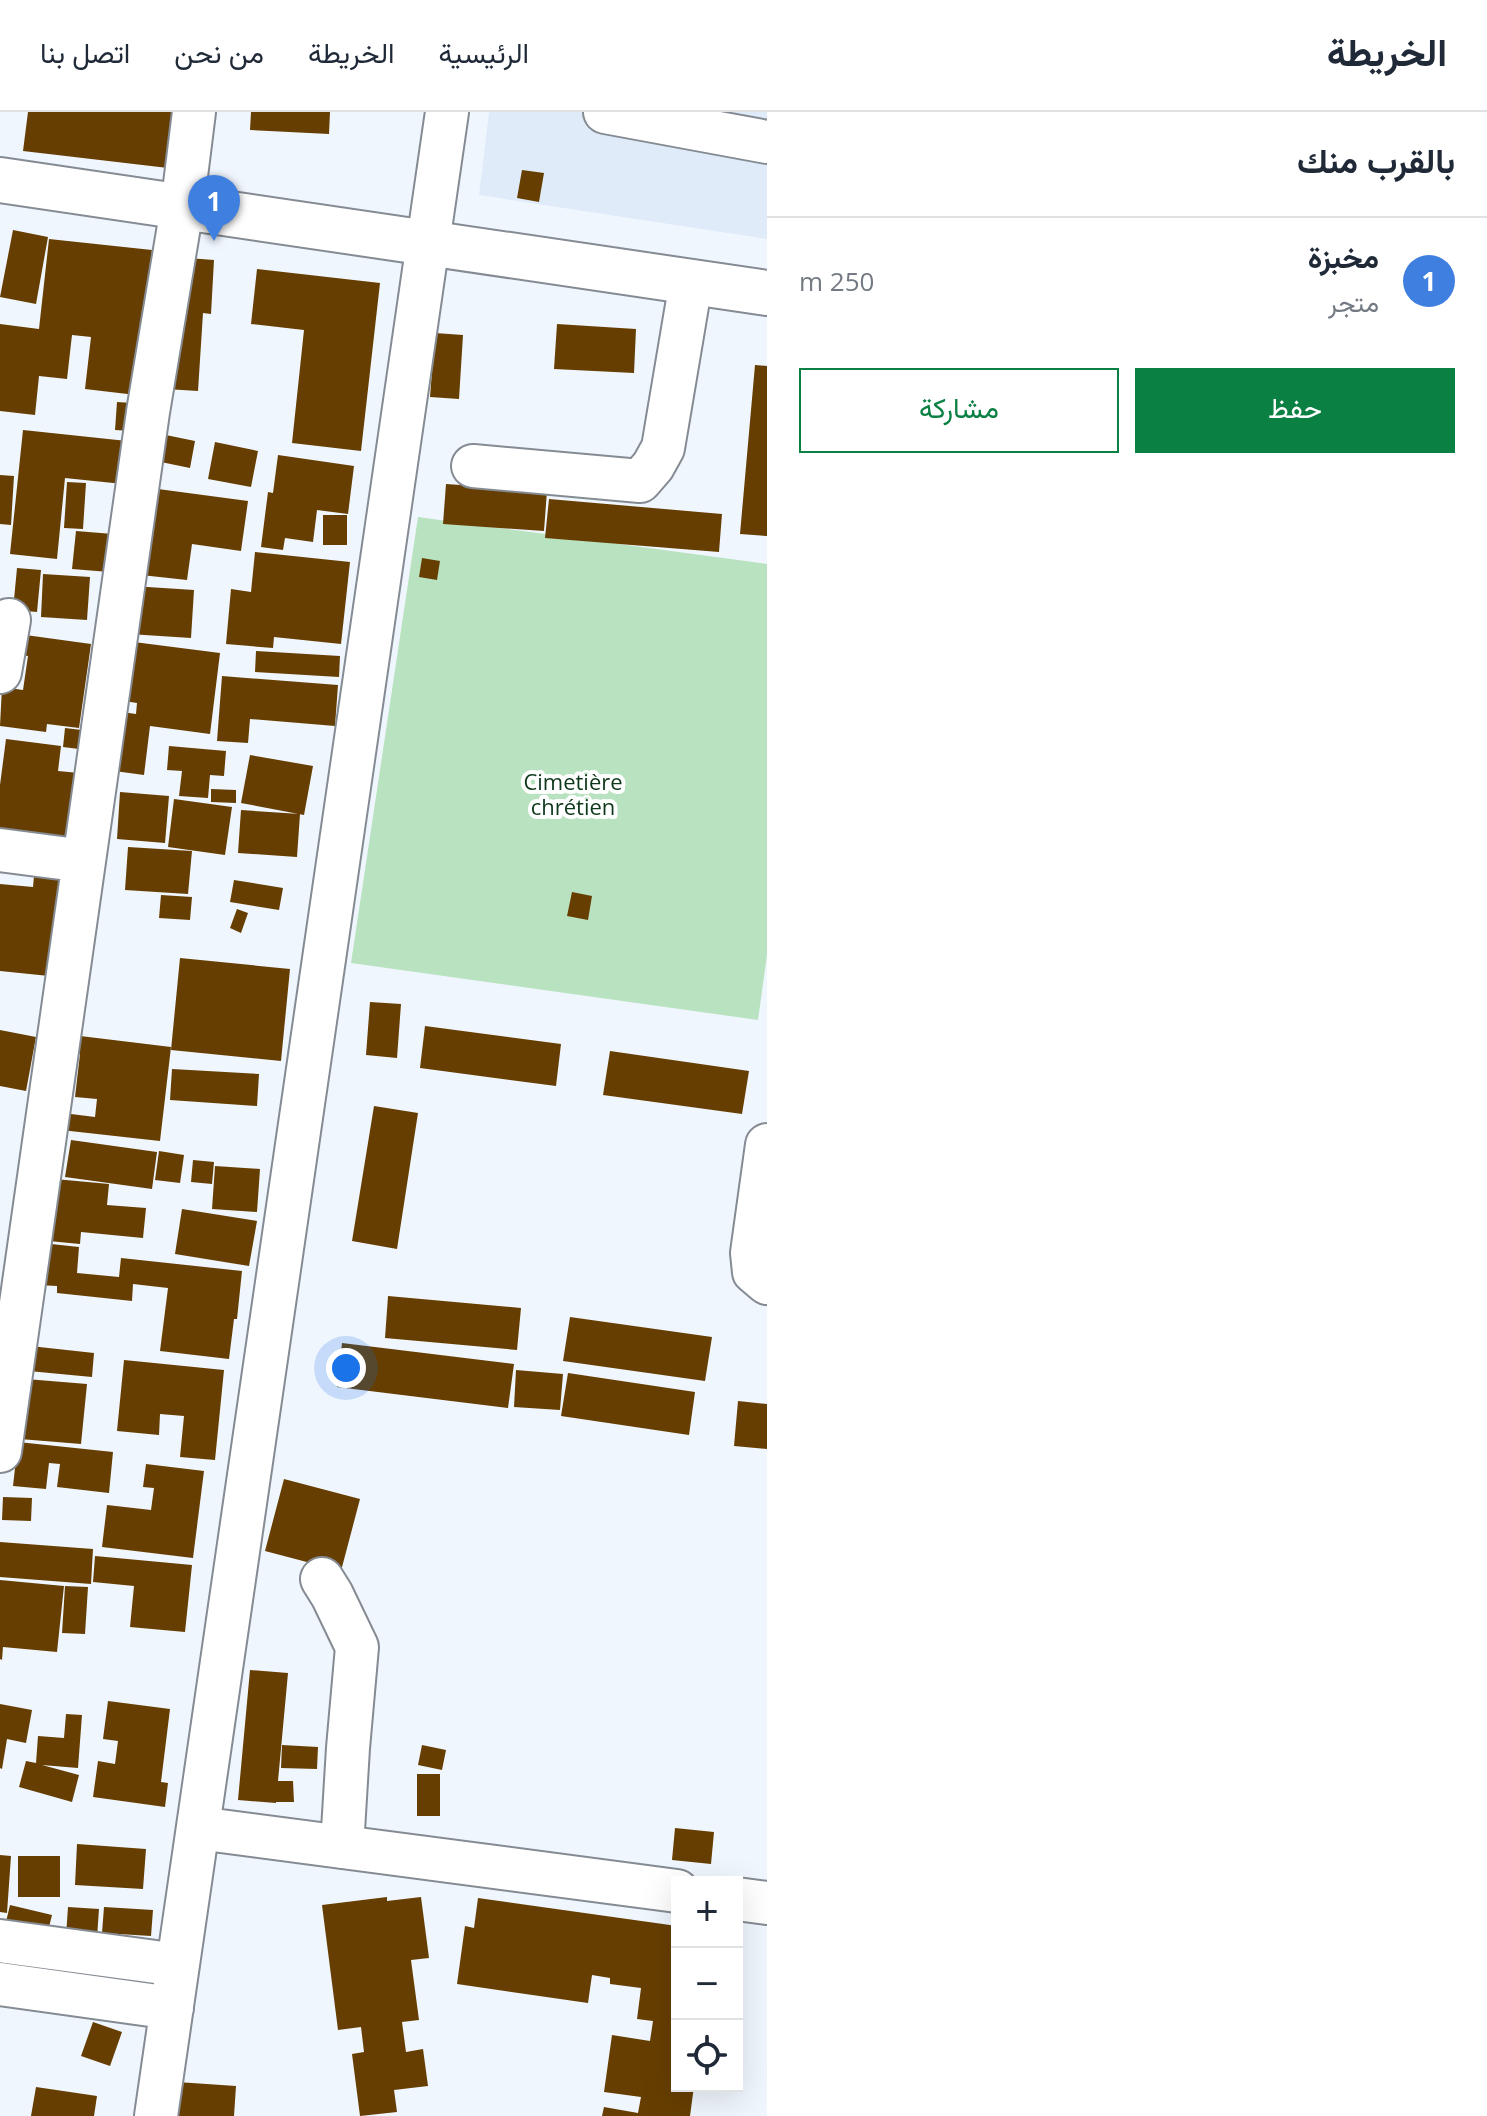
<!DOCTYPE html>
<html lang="ar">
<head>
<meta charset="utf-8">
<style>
  body { margin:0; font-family:"Open Sans",Vazirmatn,sans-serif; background:#f2f2f3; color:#1f2937; direction:rtl }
  .controls { position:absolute; right:24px; bottom:24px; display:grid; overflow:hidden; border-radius:0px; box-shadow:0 8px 32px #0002 }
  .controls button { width:72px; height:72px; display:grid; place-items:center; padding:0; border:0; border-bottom:2px solid #e0e1e3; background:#fff; color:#1f2937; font:40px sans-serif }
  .you { position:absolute; left:346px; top:1256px; width:28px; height:28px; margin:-20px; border:6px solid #fff; border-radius:50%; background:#1a73e8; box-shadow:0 0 0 12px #1a73e833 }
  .badge { display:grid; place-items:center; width:52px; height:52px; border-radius:50%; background:#0b8043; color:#fff; font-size:26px; font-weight:700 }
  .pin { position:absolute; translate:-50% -66px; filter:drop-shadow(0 2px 4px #0008) }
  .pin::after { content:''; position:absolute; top:42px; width:28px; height:24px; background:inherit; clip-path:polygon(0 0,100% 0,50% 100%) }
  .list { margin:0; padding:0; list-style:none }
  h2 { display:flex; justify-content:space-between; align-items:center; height:104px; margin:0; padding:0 32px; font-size:34px }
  h2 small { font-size:26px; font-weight:400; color:#747a83 }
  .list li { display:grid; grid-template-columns:52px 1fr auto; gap:24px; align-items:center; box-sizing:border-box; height:128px; padding:0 32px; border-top:2px solid #e0e1e3 }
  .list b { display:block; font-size:30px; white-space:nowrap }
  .list p { margin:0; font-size:26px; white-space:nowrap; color:#747a83 }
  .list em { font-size:26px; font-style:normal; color:#747a83 }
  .actions { display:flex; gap:16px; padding:24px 32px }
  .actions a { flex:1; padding:18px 0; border:2px solid #0b8043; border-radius:0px; text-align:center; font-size:28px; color:#0b8043 }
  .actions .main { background:#0b8043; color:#fff }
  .icon { flex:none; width:44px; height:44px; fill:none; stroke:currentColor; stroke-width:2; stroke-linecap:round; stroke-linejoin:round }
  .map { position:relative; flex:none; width:767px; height:2004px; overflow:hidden; direction:ltr }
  header { display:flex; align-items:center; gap:48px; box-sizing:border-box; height:112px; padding:0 40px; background:#fff; border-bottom:2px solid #e0e1e3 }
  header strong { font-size:38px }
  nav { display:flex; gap:44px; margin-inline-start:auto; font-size:28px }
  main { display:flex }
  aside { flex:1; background:#fff }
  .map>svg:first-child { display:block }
  .built { fill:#dfebf9 }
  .green { fill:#b9e2c0 }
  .building { fill:#663e01 }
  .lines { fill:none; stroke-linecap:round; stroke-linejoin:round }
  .minor-casing { stroke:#858b92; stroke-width:46 }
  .major-casing { stroke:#858b92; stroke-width:48 }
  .minor { stroke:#fff; stroke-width:42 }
  .major { stroke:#fff; stroke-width:44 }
  .labels { text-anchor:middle; stroke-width:8; stroke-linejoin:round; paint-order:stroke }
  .park-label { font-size:22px; fill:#0e381a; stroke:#fff }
</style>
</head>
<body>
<header>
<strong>الخريطة</strong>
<nav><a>الرئيسية</a><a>الخريطة</a><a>من نحن</a><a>اتصل بنا</a></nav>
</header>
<main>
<aside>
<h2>بالقرب منك<small></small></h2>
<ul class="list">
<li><span class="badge" style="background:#3f7fe0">1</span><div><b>مخبزة</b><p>متجر</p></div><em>250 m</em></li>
</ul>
<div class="actions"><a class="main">حفظ</a><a>مشاركة</a></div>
</aside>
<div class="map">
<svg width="767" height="2004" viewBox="0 0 767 2004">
  <rect width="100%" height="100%" fill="#f0f6fe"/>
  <path class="built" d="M 489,0 L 767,0 L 767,127 L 479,83 Z"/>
  <path class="green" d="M 418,405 L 767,452 L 767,843 L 758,908 L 351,851 Z"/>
  <path class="building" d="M 28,0 L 175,0 L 168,56 L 23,39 Z
    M 251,0 L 330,0 L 329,22 L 250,18 Z
    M 522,58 L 544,61 L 539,90 L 517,86 Z
    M 13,118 L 48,125 L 36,192 L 0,185 Z
    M 49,127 L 152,138 L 136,283 L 85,277 L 91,225 L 72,223 L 67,267 L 39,264 L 35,303 L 0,299 L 0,212 L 39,217 Z
    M 175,145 L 214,148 L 211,202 L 203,201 L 198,279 L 166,277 Z
    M 257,157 L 380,171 L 361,339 L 292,331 L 304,218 L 251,212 Z
    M 557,212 L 636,217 L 634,261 L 554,257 Z
    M 435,221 L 463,223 L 459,287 L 430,285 Z
    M 755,253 L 767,254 L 767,424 L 740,422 Z
    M 117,290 L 133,291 L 131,319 L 115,318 Z
    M 23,318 L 127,329 L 123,372 L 65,366 L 57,447 L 10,442 Z
    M 161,322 L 195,329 L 190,356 L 156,349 Z
    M 215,330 L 258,339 L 251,375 L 208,367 Z
    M 278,343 L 354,354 L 348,402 L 317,398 L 313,430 L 285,426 L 283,438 L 261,435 L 268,380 L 273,381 Z
    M 0,363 L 14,364 L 11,413 L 0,412 Z
    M 67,370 L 86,371 L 83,417 L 64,416 Z
    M 446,372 L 547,379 L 544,419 L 443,412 Z
    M 143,375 L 248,389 L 241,439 L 192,432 L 187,468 L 132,462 Z
    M 549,387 L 722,402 L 719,440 L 545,426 Z
    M 323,403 L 347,403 L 347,433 L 323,433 Z
    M 76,419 L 113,422 L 109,460 L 72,457 Z
    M 255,440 L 350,450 L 341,532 L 274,525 L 273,536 L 226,532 L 231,477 L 251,480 Z
    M 422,446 L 440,449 L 437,468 L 419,465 Z
    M 17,456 L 41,458 L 37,500 L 13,498 Z
    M 43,462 L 90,465 L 87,508 L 41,505 Z
    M 132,474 L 194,478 L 191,526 L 129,522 Z
    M 11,521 L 91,532 L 79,616 L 47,612 L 46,620 L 0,614 L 2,575 L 23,578 L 28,544 L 8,541 Z
    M 126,529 L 220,541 L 210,622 L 150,614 L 144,663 L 107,658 L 114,599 L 136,602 L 137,591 L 118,588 Z
    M 256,539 L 340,544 L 339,565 L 255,560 Z
    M 222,564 L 338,573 L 335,614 L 250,607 L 248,631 L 217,629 Z
    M 65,616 L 90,619 L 87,638 L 63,635 Z
    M 6,627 L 61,634 L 58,659 L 79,661 L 69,733 L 0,724 L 0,673 Z
    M 169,634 L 226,639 L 224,664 L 210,663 L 208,686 L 179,684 L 182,659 L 167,658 Z
    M 250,643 L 313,654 L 304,703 L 241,691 Z
    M 211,677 L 236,678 L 236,691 L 211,690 Z
    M 120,680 L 169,684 L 165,731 L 117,727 Z
    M 174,687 L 232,695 L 225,743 L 168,735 Z
    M 241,698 L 300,702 L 297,745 L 238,741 Z
    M 128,735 L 192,739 L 188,782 L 125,778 Z
    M 34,764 L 59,767 L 49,864 L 0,859 L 0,772 L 33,775 Z
    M 234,768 L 283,776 L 279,798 L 230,790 Z
    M 572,780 L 592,784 L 588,808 L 567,804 Z
    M 161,783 L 192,785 L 190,808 L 159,806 Z
    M 237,797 L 248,801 L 241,821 L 230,816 Z
    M 180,846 L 290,857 L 281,949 L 171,938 Z
    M 370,890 L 401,892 L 397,946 L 366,943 Z
    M 425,914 L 561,932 L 556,974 L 420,956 Z
    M 0,918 L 36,925 L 26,979 L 0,974 Z
    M 72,923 L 171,935 L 160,1029 L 61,1018 L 63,1001 L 95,1005 L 97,987 L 75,985 L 80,942 L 70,941 Z
    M 610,939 L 749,959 L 742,1002 L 603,983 Z
    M 172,957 L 259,962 L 257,994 L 170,988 Z
    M 374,994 L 418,1001 L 397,1137 L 352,1129 Z
    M 71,1028 L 157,1040 L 152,1077 L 65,1065 Z
    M 159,1039 L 184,1043 L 180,1071 L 155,1068 Z
    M 193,1048 L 214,1050 L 212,1072 L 191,1070 Z
    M 215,1054 L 260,1057 L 257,1100 L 212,1097 Z
    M 44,1066 L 109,1072 L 107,1093 L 146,1096 L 143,1126 L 81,1120 L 80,1132 L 38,1128 Z
    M 182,1097 L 257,1109 L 249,1154 L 175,1142 Z
    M 42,1131 L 79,1135 L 77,1161 L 119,1165 L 121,1146 L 242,1159 L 237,1207 L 234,1207 L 229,1247 L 160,1239 L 168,1176 L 133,1172 L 132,1189 L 57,1181 L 57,1174 L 38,1173 Z
    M 388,1184 L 521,1196 L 517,1238 L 385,1226 Z
    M 570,1205 L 712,1225 L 705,1269 L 563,1249 Z
    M 342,1231 L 514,1252 L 508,1296 L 337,1275 Z
    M 21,1233 L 94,1241 L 92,1265 L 18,1258 Z
    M 124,1248 L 224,1258 L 215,1348 L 180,1345 L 184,1304 L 160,1302 L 159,1323 L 117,1319 Z
    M 516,1258 L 563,1262 L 560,1298 L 514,1295 Z
    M 568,1261 L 695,1280 L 689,1323 L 561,1304 Z
    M 26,1267 L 87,1272 L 81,1332 L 20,1327 Z
    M 738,1289 L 767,1292 L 767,1337 L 734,1334 Z
    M 18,1330 L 113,1340 L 109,1381 L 57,1375 L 60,1352 L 49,1351 L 46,1377 L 13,1374 Z
    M 146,1352 L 204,1359 L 193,1446 L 102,1435 L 107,1393 L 151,1398 L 154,1376 L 143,1375 Z
    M 284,1367 L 360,1387 L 341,1459 L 265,1439 Z
    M 3,1385 L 32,1386 L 31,1409 L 2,1408 Z
    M 0,1430 L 93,1437 L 91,1472 L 0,1465 Z
    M 95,1444 L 192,1453 L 185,1520 L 130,1515 L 134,1474 L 93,1470 Z
    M 0,1468 L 64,1474 L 57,1540 L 3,1535 L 2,1548 L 0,1547 Z
    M 65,1474 L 88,1475 L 85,1522 L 62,1521 Z
    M 250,1558 L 288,1561 L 278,1669 L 293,1669 L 294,1690 L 276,1690 L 276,1691 L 238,1688 Z
    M 108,1589 L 170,1597 L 161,1670 L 168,1671 L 165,1695 L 93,1685 L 98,1649 L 115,1652 L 118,1629 L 103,1627 Z
    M 0,1592 L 32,1598 L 26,1631 L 7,1627 L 2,1657 L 0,1656 Z
    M 66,1602 L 82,1603 L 78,1656 L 42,1653 L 79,1663 L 72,1690 L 19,1675 L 26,1649 L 36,1651 L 38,1624 L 64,1626 Z
    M 282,1633 L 318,1635 L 317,1657 L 281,1656 Z
    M 422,1633 L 446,1638 L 442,1658 L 418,1653 Z
    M 417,1662 L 440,1662 L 440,1704 L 417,1704 Z
    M 675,1716 L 714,1720 L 711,1752 L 672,1748 Z
    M 77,1732 L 146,1737 L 143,1777 L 75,1773 Z
    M 0,1743 L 11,1744 L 7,1801 L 0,1800 Z
    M 18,1744 L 60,1744 L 60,1785 L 18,1785 Z
    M 387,1785 L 387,1789 L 421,1785 L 429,1846 L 411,1848 L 419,1908 L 402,1910 L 406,1940 L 423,1937 L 428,1974 L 394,1978 L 397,2000 L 360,2004 L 352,1942 L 364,1940 L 361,1915 L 338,1918 L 322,1793 Z
    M 478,1786 L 677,1814 L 677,1974 L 694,1974 L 690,2004 L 602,2004 L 604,1995 L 638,2001 L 641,1985 L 604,1980 L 612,1923 L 650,1929 L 653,1909 L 637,1907 L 641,1876 L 610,1872 L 610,1866 L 592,1863 L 588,1891 L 457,1872 L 465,1814 L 474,1816 Z
    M 10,1793 L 52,1803 L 47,1823 L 5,1814 Z
    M 68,1795 L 99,1797 L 97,1826 L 66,1824 Z
    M 104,1795 L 153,1798 L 151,1824 L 102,1821 Z
    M 93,1910 L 122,1920 L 110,1954 L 81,1944 Z
    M 177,1970 L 236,1974 L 234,2004 L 174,2004 Z
    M 36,1975 L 97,1984 L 94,2004 L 31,2004 Z"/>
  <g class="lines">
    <g class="minor-casing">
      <path id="minor" d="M 605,0 L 767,30
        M 473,354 L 640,369 L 653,354 L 663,336 L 691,170
        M 0,560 L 9,508
        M 0,738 L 84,749
        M 767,1033 L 752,1141 L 754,1160 L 767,1171
        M 0,1339 L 148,300 L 182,96 L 194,0
        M 322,1467 L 332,1483 L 357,1535 L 348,1636 L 342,1735
        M 198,1716 L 677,1779
        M 737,1787 L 767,1791
        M 0,1829 L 178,1853
        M 0,1872 L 172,1896
        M 156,2004 L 447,0"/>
    </g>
    <g class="major-casing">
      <path id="major" d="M 0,68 L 767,181"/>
    </g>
    <use href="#minor" class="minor"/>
    <use href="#major" class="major"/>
  </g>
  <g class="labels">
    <g class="park-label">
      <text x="573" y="678">Cimetière<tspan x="573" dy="25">chrétien</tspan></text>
    </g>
  </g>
</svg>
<div class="controls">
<button>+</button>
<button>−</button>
<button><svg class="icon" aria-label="locate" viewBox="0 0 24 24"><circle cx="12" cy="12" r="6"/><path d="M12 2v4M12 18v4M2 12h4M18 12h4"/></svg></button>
</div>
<div class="you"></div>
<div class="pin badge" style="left:214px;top:129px;background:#3f7fe0">1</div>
</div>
</main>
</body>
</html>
